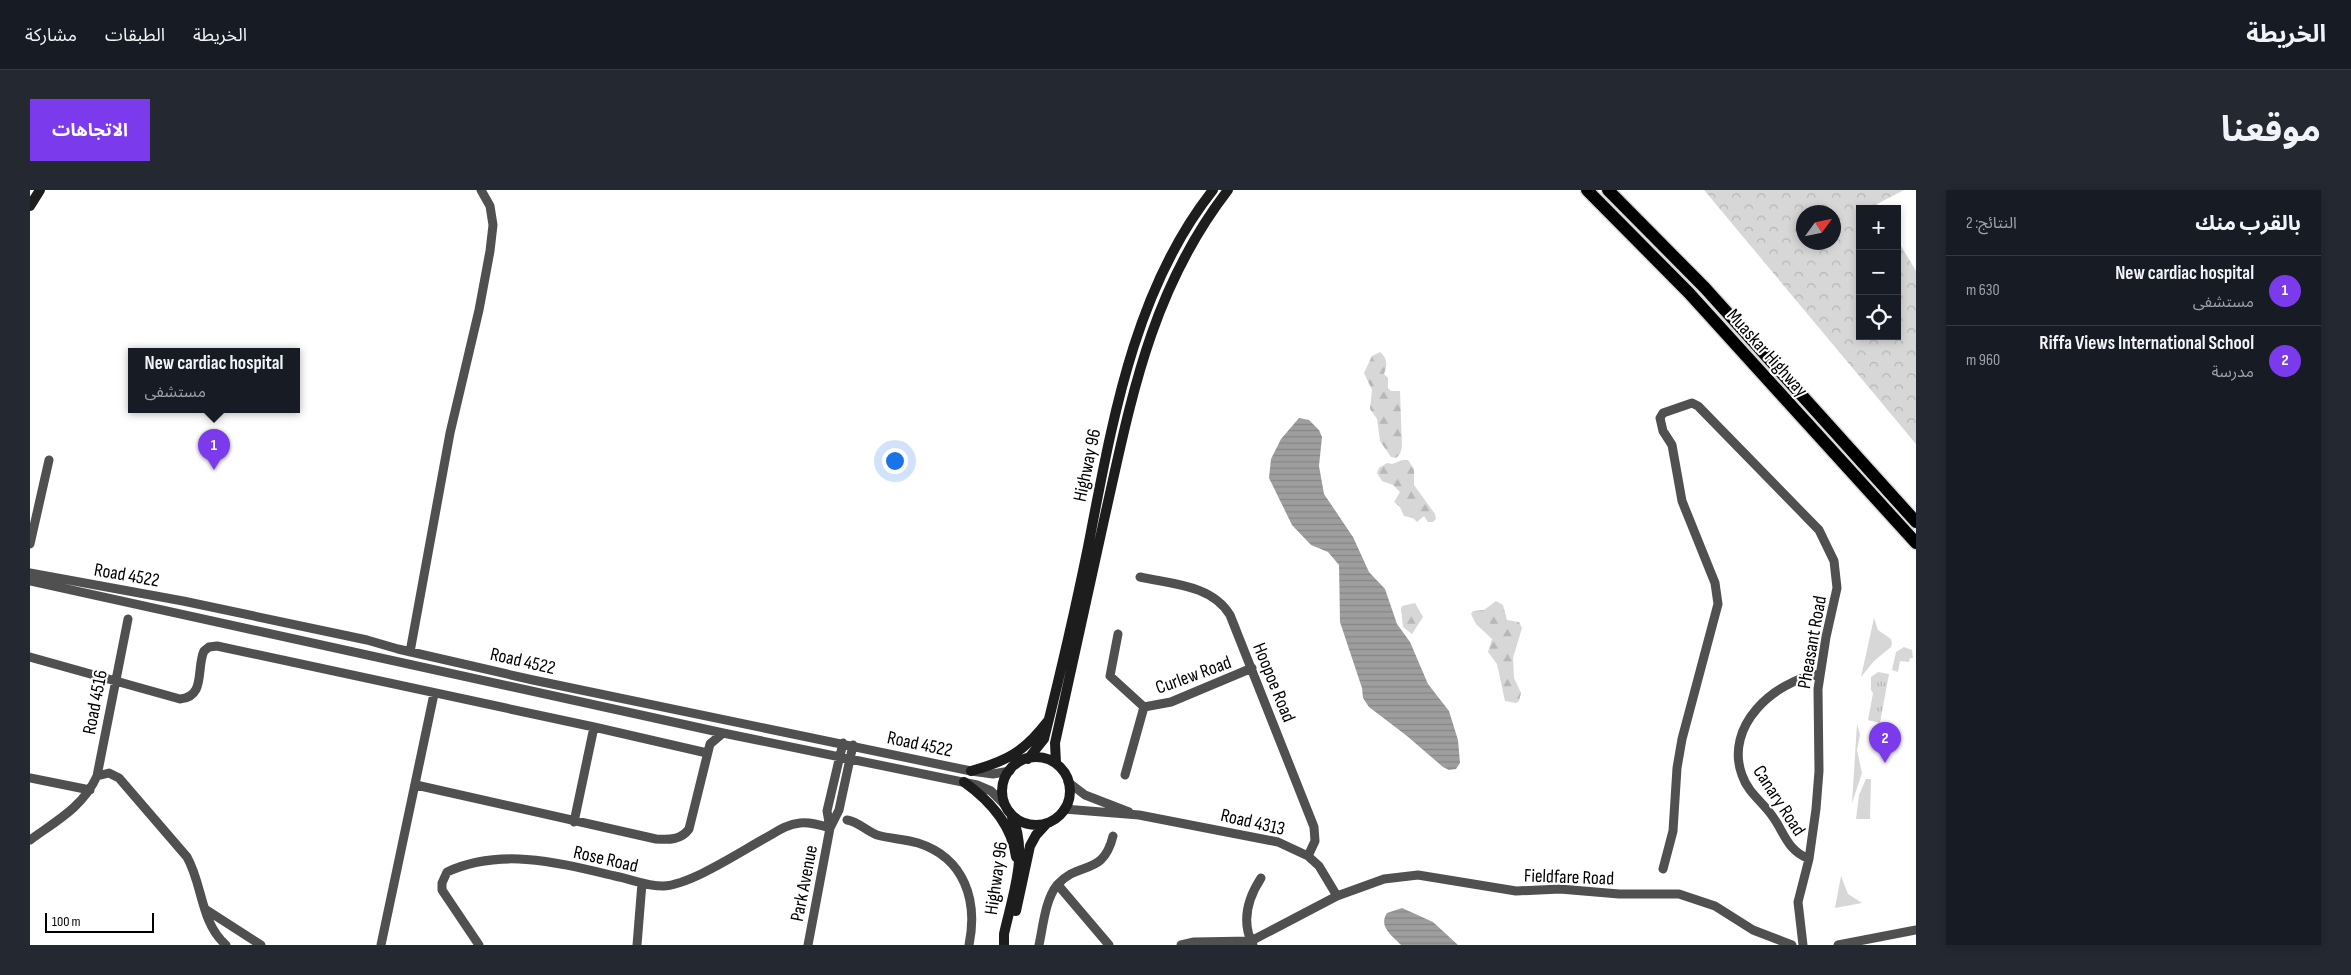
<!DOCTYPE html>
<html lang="ar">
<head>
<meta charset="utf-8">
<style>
  body { margin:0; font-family:"Sofia Sans Condensed","Noto Sans Arabic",sans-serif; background:#242831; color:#f1f3f6; direction:rtl }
  .controls { position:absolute; right:15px; top:15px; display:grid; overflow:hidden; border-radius:0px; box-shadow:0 2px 8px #0003 }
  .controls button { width:45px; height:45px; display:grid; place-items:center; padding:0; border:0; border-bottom:1px solid #363941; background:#171b24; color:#f1f3f6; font:25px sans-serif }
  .compass { position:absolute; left:1766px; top:15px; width:45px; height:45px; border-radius:50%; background:#171b24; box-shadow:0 2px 8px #0003; rotate:57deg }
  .scale { position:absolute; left:15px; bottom:12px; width:109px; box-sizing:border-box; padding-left:5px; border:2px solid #000; border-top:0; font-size:14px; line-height:18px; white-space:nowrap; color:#000; -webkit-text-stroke:4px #fff; paint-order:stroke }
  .you { position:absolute; left:864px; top:270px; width:18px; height:18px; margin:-12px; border:4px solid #fff; border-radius:50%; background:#1a73e8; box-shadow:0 0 0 8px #1a73e833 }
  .badge { display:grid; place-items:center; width:32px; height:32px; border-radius:50%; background:#7c3aed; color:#fff; font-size:16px; font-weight:700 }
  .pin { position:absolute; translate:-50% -41px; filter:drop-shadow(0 1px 2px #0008) }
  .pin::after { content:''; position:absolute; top:26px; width:18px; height:15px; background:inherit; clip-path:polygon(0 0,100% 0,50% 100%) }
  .popup { position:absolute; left:98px; top:158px; width:172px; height:65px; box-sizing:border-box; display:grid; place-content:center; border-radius:0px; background:#171b24; filter:drop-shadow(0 1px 4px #0005); font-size:16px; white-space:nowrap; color:#9ea1a6 }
  .popup b { font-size:19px; color:#f1f3f6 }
  .popup::after { content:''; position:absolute; left:50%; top:100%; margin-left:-10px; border:10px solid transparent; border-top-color:#171b24 }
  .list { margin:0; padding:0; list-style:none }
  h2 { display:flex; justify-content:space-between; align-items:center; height:65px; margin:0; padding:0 20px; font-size:21px }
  h2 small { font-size:16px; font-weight:400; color:#9ea1a6 }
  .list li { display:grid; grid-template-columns:32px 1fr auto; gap:15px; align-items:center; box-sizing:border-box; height:70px; padding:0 20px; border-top:1px solid #363941 }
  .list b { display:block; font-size:19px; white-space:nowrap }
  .list p { margin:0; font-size:16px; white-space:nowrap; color:#9ea1a6 }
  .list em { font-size:16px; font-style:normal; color:#9ea1a6 }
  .icon { flex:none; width:28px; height:28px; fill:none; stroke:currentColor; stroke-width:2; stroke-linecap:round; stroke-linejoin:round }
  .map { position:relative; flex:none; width:1886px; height:755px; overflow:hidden; direction:ltr; border-radius:0px }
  header { display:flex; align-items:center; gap:30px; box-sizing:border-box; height:70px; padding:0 25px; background:#171b24; border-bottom:1px solid #363941 }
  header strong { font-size:24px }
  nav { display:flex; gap:28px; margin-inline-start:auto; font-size:18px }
  .intro { display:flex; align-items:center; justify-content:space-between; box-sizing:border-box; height:120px; padding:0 30px }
  h1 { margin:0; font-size:35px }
  .button { padding:12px 22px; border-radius:0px; background:#7c3aed; color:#fff; font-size:18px; font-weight:700 }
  main { display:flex; gap:30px; padding:0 30px }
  aside { flex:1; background:#171b24; border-radius:0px; box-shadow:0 2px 8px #0003 }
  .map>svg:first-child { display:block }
  .grass { fill:url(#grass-tufts) }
  .forest { fill:url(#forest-firs) }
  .park { fill:url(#park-crowns); fill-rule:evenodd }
  .garden { fill:#d7d7d7 }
  .water { fill:url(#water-rules) }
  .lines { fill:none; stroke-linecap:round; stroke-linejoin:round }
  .primary-casing { stroke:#dbdbdb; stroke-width:15 }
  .street { stroke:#505050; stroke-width:9 }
  .secondary { stroke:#1d1d1d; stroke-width:10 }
  .primary { stroke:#000; stroke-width:12 }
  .labels { text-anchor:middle; stroke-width:4; stroke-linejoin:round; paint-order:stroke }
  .street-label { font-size:19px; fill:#000; stroke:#fff }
</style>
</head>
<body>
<header>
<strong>الخريطة</strong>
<nav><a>الخريطة</a><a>الطبقات</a><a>مشاركة</a></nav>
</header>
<div class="intro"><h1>موقعنا</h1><a class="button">الاتجاهات</a></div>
<main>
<aside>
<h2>بالقرب منك<small>النتائج: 2</small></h2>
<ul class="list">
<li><span class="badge">1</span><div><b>New cardiac hospital</b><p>مستشفى</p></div><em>630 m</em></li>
<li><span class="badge">2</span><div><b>Riffa Views International School</b><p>مدرسة</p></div><em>960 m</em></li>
</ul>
</aside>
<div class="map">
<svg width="1886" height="755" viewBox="0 0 1886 755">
  <defs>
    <pattern id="grass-tufts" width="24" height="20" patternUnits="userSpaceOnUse" patternTransform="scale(1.25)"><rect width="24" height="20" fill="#d7d7d7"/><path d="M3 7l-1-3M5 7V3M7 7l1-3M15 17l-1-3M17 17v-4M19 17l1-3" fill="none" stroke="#b7b7b7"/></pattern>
    <pattern id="forest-firs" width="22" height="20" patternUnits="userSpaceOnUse" patternTransform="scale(1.25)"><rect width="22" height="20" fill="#d7d7d7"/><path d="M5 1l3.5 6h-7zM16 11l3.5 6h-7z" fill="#b7b7b7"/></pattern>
    <pattern id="park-crowns" width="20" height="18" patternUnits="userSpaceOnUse" patternTransform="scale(1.25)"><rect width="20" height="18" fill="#d7d7d7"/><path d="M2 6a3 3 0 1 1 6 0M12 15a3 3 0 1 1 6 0" fill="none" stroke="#b7b7b7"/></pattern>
    <pattern id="water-rules" width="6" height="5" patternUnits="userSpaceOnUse" patternTransform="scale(1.25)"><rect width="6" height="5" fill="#9e9e9e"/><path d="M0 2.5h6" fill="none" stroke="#868686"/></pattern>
  </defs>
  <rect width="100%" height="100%" fill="#fff"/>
  <path class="grass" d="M 1848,482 L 1859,484 L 1850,533 L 1838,530 L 1843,503 L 1841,500 L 1841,487 Z"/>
  <path class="forest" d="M 1350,162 C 1358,169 1357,175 1354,184 L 1358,188 L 1358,198 L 1361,201 L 1370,201 L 1372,257 L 1370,264 L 1366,268 L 1361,267 L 1350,251 L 1347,229 L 1340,219 L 1342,200 L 1334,183 L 1342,166 Z
    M 1373,270 L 1378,270 L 1384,279 L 1384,295 L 1405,324 L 1406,329 L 1403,332 L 1398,332 L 1394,326 L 1387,332 L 1383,328 L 1374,326 L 1370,317 L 1364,312 L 1370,302 L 1363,295 L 1352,291 L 1347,283 L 1349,278 L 1357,273 L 1362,274 Z
    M 1466,411 L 1473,415 L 1477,430 L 1489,432 L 1492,438 L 1483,468 L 1484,488 L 1491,503 L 1489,511 L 1486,513 L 1475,511 L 1467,474 L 1458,462 L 1462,449 L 1446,434 L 1441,424 L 1443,421 L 1454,420 Z
    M 1385,413 L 1393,427 L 1382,444 L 1373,437 L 1371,419 L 1372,416 Z"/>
  <path class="park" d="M 1674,0 L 1874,0 L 1847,14 L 1850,19 L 1830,19 L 1830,146 L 1867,146 L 1867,49 L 1886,81 L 1886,254 ZM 1774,22 L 1804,22 L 1804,52 L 1774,52 Z"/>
  <path class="garden" d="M 1844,428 L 1848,440 L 1861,449 L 1862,453 L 1861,457 L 1844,471 L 1831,487 Z
    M 1874,457 L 1882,460 L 1883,468 L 1880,468 L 1879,472 L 1870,471 L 1868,482 L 1862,480 L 1866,462 Z
    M 1827,534 L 1830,545 L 1827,560 L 1832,583 L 1822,613 Z
    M 1836,589 L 1841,589 L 1840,629 L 1826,629 L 1829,605 Z
    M 1811,686 L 1818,704 L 1832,713 L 1805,718 Z"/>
  <path class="water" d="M 1269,228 L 1279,230 L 1289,240 L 1292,247 L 1289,276 L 1294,304 L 1323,347 L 1339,382 L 1355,399 L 1367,434 L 1380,452 L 1398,494 L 1419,521 L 1428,550 L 1430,573 L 1426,579 L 1419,580 L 1413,577 L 1377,546 L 1339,517 L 1333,508 L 1332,498 L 1310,432 L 1309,375 L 1298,362 L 1281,355 L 1262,335 L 1239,288 L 1241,269 L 1251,249 Z
    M 1372,718 L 1403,732 L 1428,755 L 1371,755 C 1362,745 1348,737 1357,723 Z"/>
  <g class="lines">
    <g class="primary-casing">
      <path id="primary" d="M 1557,0 L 1659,103 L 1886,353
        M 1578,0 L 1675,98 L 1886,332"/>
    </g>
    <path class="street" d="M 0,354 L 19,270
      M 0,383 L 153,411 L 337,450 L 368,459 L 503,490 L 941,581 L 963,584 L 980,581
      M 1110,387 C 1142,394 1182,395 1200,425 L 1284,637 L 1285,651 L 1278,666
      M 0,391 L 693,543 L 947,595 L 961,601 L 973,613
      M 1088,444 L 1080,486 L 1114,517 L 1141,512 L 1222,478
      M 380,462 L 420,243 L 449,120 L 460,61 L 463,35 L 460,16 L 451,0
      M 0,467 L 150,509 C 176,507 166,478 174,461 L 179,457 L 187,456 L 564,537 L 677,563
      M 1095,585 L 1114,517
      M 67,586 L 79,583 L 89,588 L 157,667 C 173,695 170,732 196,755
      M 0,588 L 60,600
      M 1038,592 L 1055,605 L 1099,622
      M 386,595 L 626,649 C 639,650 651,650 659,639 L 680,554 L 693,543
      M 1034,619 L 1109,625 L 1248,652 L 1278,666 L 1289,676 L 1307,706
      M 817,630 C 829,632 836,641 847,645 C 861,649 875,649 888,653 C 935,668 948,711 939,755
      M 544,632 L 564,537
      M 800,638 L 797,621 L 813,553
      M 0,650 C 26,631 53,617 67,586 L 98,429
      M 1779,669 C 1757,660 1755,644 1743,627 C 1733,612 1718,603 1712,585 C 1694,536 1744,491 1789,484
      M 1633,679 L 1643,641 L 1647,578 L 1652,549 L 1688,414 L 1685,393 L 1652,311 L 1642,255 L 1633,241 L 1630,228 L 1633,223 L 1662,213 L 1668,216 L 1789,340 L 1804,371 L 1807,398 L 1796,447 L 1788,499 L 1789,581 L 1786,619 L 1779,669 L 1768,712 L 1773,755
      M 1028,695 L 1079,755
      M 175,719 L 231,755
      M 351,755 L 404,504
      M 449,755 L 412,700 L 412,693 L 417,682 C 471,657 530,673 585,686 C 601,689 616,696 633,696 C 661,695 713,660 739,646 C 749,640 758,634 770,633 C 780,632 790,635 800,638
      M 607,755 L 612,693
      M 778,755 L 800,638 L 809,620 L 823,555
      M 1009,755 C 1013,737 1015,710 1027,695 C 1049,670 1073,687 1083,646
      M 1151,755 L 1164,752 L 1221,751 L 1307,706 L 1354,689 L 1388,685 L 1486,701 L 1530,699 L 1589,704 L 1649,704 L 1685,716 L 1723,740 L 1762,755
      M 1223,755 C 1211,732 1218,708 1231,688
      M 1808,755 L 1886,740"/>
    <path class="secondary" d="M 0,16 L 10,0
      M972 601a34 34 0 1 1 68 0a34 34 0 1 1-68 0Z
      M 998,569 L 1014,549 C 1030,485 1045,421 1058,357 C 1082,234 1103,101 1183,0
      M 1026,573 L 1025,553 C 1041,478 1058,404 1074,330 C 1101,210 1120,101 1198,0
      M 941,581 C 977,571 994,562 1017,532
      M 934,592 C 959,610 982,635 986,667
      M 986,721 L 1000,656 L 1006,645 L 1017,633
      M 974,755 L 974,744 C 982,707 999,663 982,627"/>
    <use href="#primary" class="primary"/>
  </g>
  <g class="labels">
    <g class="street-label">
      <text transform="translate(1738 162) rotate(48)" y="7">Muaskar Highway</text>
      <text transform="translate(1056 275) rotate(-78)" y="7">Highway 96</text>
      <text transform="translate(97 384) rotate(10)" y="7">Road 4522</text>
      <text transform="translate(1781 452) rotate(-80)" y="7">Pheasant Road</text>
      <text transform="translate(493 470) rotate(13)" y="7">Road 4522</text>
      <text transform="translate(1163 484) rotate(-20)" y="7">Curlew Road</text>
      <text transform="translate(1245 492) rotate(68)" y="7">Hoopoe Road</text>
      <text transform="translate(64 512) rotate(-79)" y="7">Road 4516</text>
      <text transform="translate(890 553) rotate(12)" y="7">Road 4522</text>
      <text transform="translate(1750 610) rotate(57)" y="7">Canary Road</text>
      <text transform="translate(1223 631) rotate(13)" y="7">Road 4313</text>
      <text transform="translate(576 668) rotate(13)" y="7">Rose Road</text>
      <text transform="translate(1539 686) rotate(2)" y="7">Fieldfare Road</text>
      <text transform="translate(965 688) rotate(-82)" y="7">Highway 96</text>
      <text transform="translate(773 693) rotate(-79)" y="7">Park Avenue</text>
    </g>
  </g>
</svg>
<div class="controls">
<button>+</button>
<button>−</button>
<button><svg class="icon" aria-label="locate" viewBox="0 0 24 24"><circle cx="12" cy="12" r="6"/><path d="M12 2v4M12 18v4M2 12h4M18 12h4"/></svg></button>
</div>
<svg class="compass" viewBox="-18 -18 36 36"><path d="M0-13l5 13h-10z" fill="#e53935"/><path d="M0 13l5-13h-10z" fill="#9ea1a6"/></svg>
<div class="scale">100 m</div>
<div class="you"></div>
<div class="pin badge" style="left:184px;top:280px">1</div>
<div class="popup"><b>New cardiac hospital</b>مستشفى</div>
<div class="pin badge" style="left:1855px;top:573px">2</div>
</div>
</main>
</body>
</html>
